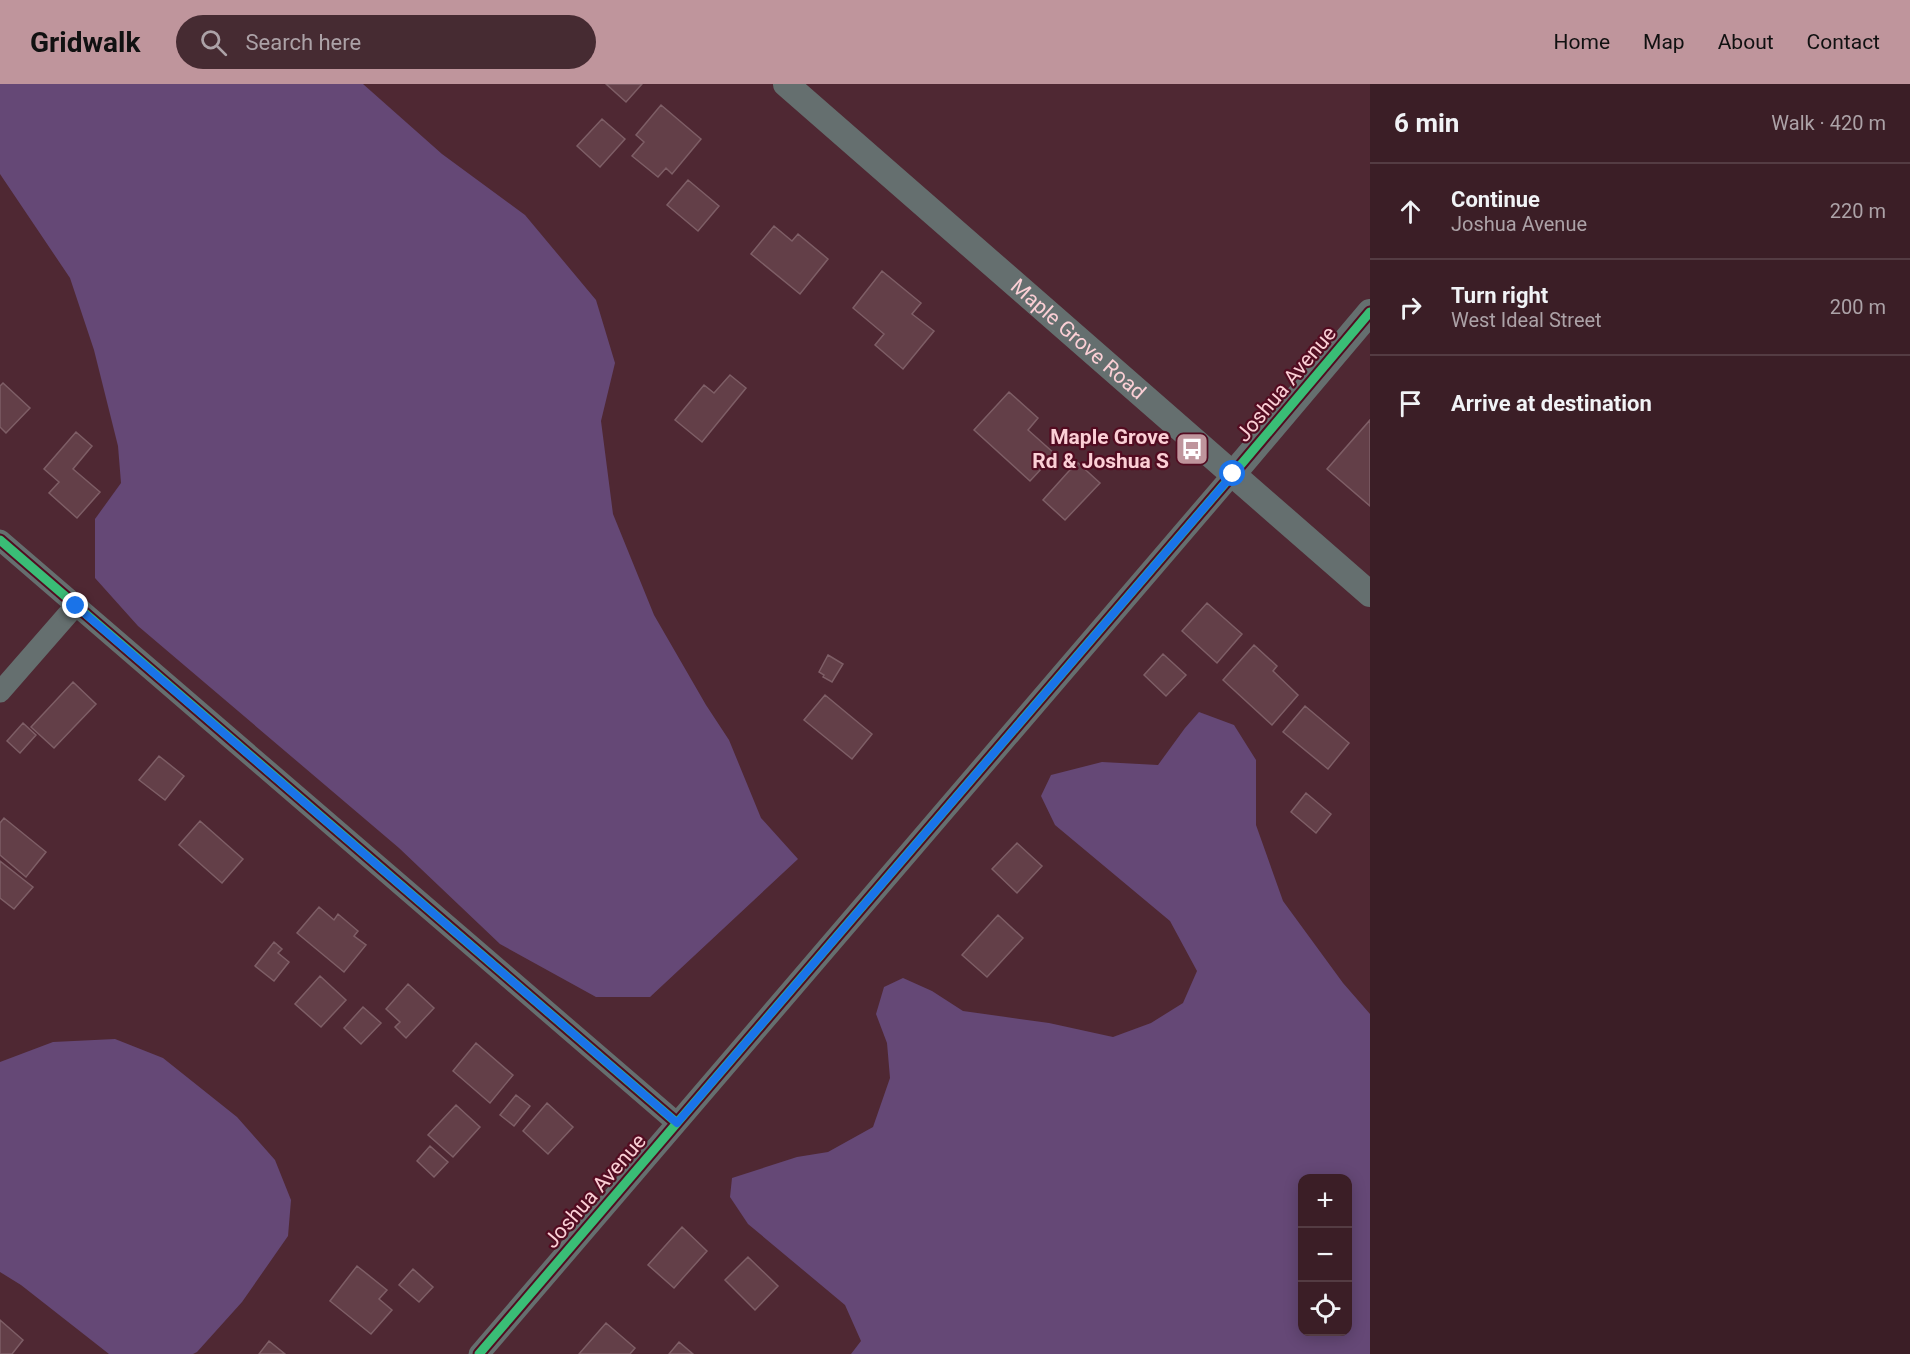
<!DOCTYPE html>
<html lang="en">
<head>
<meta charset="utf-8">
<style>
  body { margin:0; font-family:Roboto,sans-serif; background:#462b32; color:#f1f3f6 }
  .controls { position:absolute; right:18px; bottom:18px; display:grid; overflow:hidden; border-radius:12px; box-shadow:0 3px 15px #0003 }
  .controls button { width:54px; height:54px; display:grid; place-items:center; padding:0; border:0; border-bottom:2px solid #543c43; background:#3b1e26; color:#f1f3f6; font:30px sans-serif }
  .stop { position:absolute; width:18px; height:18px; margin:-14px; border:4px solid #1a73e8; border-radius:50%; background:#fff }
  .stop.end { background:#1a73e8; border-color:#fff; box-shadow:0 2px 6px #0008 }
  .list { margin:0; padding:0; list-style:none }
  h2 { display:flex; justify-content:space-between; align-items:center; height:78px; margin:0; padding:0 24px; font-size:26px }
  h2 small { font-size:20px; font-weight:400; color:#aca2a7 }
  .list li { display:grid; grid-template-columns:39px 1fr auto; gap:18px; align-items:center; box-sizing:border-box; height:96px; padding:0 24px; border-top:2px solid #543c43 }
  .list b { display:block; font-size:22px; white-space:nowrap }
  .list p { margin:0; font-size:20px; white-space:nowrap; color:#aca2a7 }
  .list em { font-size:20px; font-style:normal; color:#aca2a7 }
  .icon { flex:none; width:33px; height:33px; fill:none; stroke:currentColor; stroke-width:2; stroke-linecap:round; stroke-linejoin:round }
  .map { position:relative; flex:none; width:1370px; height:1270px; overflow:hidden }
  header { display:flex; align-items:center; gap:36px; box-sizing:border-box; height:84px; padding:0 30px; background:#bf959c; color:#111 }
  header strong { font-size:28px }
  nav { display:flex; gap:33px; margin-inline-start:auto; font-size:21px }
  .search { width:420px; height:54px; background:#462b32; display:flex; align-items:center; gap:15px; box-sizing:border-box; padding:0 21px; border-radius:33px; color:#aca2a7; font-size:22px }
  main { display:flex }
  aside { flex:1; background:#3b1e26 }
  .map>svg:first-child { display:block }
  .green { fill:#654876; fill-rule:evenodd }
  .building { fill:#633f48; stroke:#7e5e66; stroke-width:1.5 }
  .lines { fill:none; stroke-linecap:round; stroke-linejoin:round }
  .minor { stroke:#656f6f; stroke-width:21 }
  .tertiary { stroke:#656f6f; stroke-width:26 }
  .cycleway-casing { stroke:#520c21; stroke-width:13 }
  .cycleway { stroke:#3abd76; stroke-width:9 }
  .route { stroke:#1a73e8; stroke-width:8 }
  .labels { text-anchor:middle; stroke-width:4.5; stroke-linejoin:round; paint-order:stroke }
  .street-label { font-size:21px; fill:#fbcfd5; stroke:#520c21 }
  .poi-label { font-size:21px; font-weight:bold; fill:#fbcfd5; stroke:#520c21; text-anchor:end }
</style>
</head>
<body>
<header>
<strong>Gridwalk</strong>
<div class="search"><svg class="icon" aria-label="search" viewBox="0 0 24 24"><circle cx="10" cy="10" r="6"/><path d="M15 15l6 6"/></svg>Search here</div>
<nav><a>Home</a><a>Map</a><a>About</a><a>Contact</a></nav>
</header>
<main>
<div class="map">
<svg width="1370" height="1270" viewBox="0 0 1370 1270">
  <rect width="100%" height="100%" fill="#4f2833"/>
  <path class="green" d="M 0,0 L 363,0 L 442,70 L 525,131 L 596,216 L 615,279 L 601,337 L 613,430 L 654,531 L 706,621 L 729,656 L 761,734 L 798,775 L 650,913 L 596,913 L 500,860 L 399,764 L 138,542 L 95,494 L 95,435 L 121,399 L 118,362 L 94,266 L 70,194 L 0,90 Z
    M 1199,628 L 1234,641 L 1256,676 L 1256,741 L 1283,817 L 1343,899 L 1370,930 L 1370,1270 L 851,1270 L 861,1257 L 845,1221 L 748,1140 L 730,1113 L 732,1094 L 797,1073 L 828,1068 L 873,1043 L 890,994 L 887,959 L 876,930 L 884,903 L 903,894 L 932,907 L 963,927 L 1049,939 L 1113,953 L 1151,939 L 1183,919 L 1197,887 L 1170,837 L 1055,741 L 1041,712 L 1051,691 L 1102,678 L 1158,681 L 1185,644 ZM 1302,1094 L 1348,1094 L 1348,1248 L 1302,1248 Z
    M 115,955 L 163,974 L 237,1033 L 275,1076 L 291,1116 L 288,1152 L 242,1218 L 197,1268 L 193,1270 L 109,1270 L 21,1201 L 0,1188 L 0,978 L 53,958 Z"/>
  <path class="building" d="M 606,0 L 642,0 L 626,18 Z
    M 661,21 L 701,55 L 672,90 L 666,84 L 658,93 L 632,72 L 644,58 L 636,51 Z
    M 602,35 L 625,55 L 600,83 L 577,62 Z
    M 688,96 L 719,122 L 698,147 L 667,121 Z
    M 774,142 L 792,157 L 798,150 L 828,175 L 800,210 L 751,170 Z
    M 882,187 L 921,219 L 912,230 L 934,247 L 903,285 L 875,261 L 884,250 L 853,224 Z
    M 730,291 L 746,304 L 702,358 L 675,336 L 704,301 L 714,309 Z
    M 3,299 L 30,324 L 6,349 L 0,343 L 0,302 Z
    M 1009,308 L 1038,334 L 1028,346 L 1055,370 L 1030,397 L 974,346 Z
    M 1370,336 L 1370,422 L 1327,385 Z
    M 76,348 L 92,362 L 73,385 L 100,408 L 77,434 L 49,409 L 59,398 L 44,385 Z
    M 1077,378 L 1100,399 L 1065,436 L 1043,416 Z
    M 1207,519 L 1242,550 L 1217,579 L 1182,547 Z
    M 1254,561 L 1277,582 L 1273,587 L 1298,611 L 1272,641 L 1223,596 Z
    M 1163,570 L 1186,591 L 1166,612 L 1144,591 Z
    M 828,571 L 843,580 L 832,598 L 823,593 L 824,591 L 819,588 Z
    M 73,598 L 96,620 L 54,664 L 31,643 Z
    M 825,611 L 872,650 L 852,675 L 804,636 Z
    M 1305,622 L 1349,659 L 1328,685 L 1283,648 Z
    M 23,639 L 36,651 L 20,669 L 7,657 Z
    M 159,672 L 184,692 L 165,716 L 139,696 Z
    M 1306,709 L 1331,730 L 1316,749 L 1291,728 Z
    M 4,734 L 46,768 L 26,793 L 0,771 L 0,739 Z
    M 200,737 L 243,775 L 222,799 L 179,761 Z
    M 1017,759 L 1042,782 L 1017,809 L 992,785 Z
    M 0,777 L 33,803 L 14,825 L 0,814 Z
    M 319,823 L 334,836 L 338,830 L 358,847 L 354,852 L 366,861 L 344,888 L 297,849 Z
    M 998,831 L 1023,854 L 987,893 L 962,871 Z
    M 274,858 L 282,865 L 278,869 L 289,878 L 274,897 L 255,882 Z
    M 320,892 L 346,916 L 321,943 L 295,920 Z
    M 408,900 L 434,924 L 406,954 L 395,943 L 400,938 L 386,925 Z
    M 363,923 L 381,939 L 361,960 L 344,944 Z
    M 476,959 L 513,991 L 490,1019 L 453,987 Z
    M 516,1011 L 530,1022 L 514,1042 L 500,1031 Z
    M 547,1019 L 573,1043 L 548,1070 L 523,1047 Z
    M 456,1021 L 480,1043 L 453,1073 L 428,1051 Z
    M 430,1062 L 448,1078 L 434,1093 L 417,1077 Z
    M 682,1143 L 707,1167 L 674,1204 L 648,1181 Z
    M 748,1173 L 778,1202 L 755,1226 L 725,1196 Z
    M 357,1182 L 387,1206 L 379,1215 L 392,1226 L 371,1250 L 330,1217 Z
    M 413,1185 L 433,1203 L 419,1218 L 399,1201 Z
    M 0,1236 L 23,1256 L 12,1270 L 0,1270 Z
    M 606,1239 L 635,1264 L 630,1270 L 579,1270 Z
    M 269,1257 L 285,1270 L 259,1270 Z
    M 679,1258 L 693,1270 L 669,1270 Z"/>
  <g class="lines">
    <path class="minor" d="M 0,456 L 677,1039
      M 0,608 L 76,521
      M 479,1270 L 1233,390"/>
    <g class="tertiary">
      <path id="s1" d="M 786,0 L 1370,510"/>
      <path d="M 1233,390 L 1370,228"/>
    </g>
    <g class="cycleway-casing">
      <path id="cycleway" d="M 0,456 L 677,1039
        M 479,1270 L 1233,390 L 1370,228"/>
    </g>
    <use href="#cycleway" class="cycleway"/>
  </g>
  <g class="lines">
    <path class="route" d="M 76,522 L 677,1039 L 1233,390"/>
  </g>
  <defs>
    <g id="bus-square" transform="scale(1.725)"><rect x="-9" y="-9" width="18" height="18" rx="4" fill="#bf959c" stroke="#520c21"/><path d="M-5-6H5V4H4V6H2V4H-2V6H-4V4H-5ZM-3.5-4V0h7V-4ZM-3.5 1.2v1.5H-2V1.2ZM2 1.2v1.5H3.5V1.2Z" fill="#fff"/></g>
  </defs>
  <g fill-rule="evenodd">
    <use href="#bus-square" x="1192" y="365"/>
  </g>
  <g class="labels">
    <g class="street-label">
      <text dy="7" stroke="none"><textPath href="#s1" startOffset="388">Maple Grove Road</textPath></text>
      <text transform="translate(1286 300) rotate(-50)" y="7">Joshua Avenue</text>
      <text transform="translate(595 1107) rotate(-49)" y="7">Joshua Avenue</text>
    </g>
    <g class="poi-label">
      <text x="1169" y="360">Maple Grove<tspan x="1169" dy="24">Rd &amp; Joshua S</tspan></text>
    </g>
  </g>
</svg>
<div class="controls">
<button>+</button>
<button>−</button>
<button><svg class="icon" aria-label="locate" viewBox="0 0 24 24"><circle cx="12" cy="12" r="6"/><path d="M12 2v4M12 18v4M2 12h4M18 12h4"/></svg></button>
</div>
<div class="stop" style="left:1233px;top:390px"></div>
<div class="stop end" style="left:76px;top:522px"></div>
</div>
<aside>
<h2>6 min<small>Walk · 420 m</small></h2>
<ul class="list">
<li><svg class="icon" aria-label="ahead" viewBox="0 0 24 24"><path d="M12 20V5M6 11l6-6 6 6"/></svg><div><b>Continue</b><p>Joshua Avenue</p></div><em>220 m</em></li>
<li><svg class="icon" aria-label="right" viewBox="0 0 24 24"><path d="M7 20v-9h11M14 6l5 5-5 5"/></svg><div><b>Turn right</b><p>West Ideal Street</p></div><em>200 m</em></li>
<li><svg class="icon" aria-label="arrive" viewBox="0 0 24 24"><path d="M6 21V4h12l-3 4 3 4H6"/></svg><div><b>Arrive at destination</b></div></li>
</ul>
</aside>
</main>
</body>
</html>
